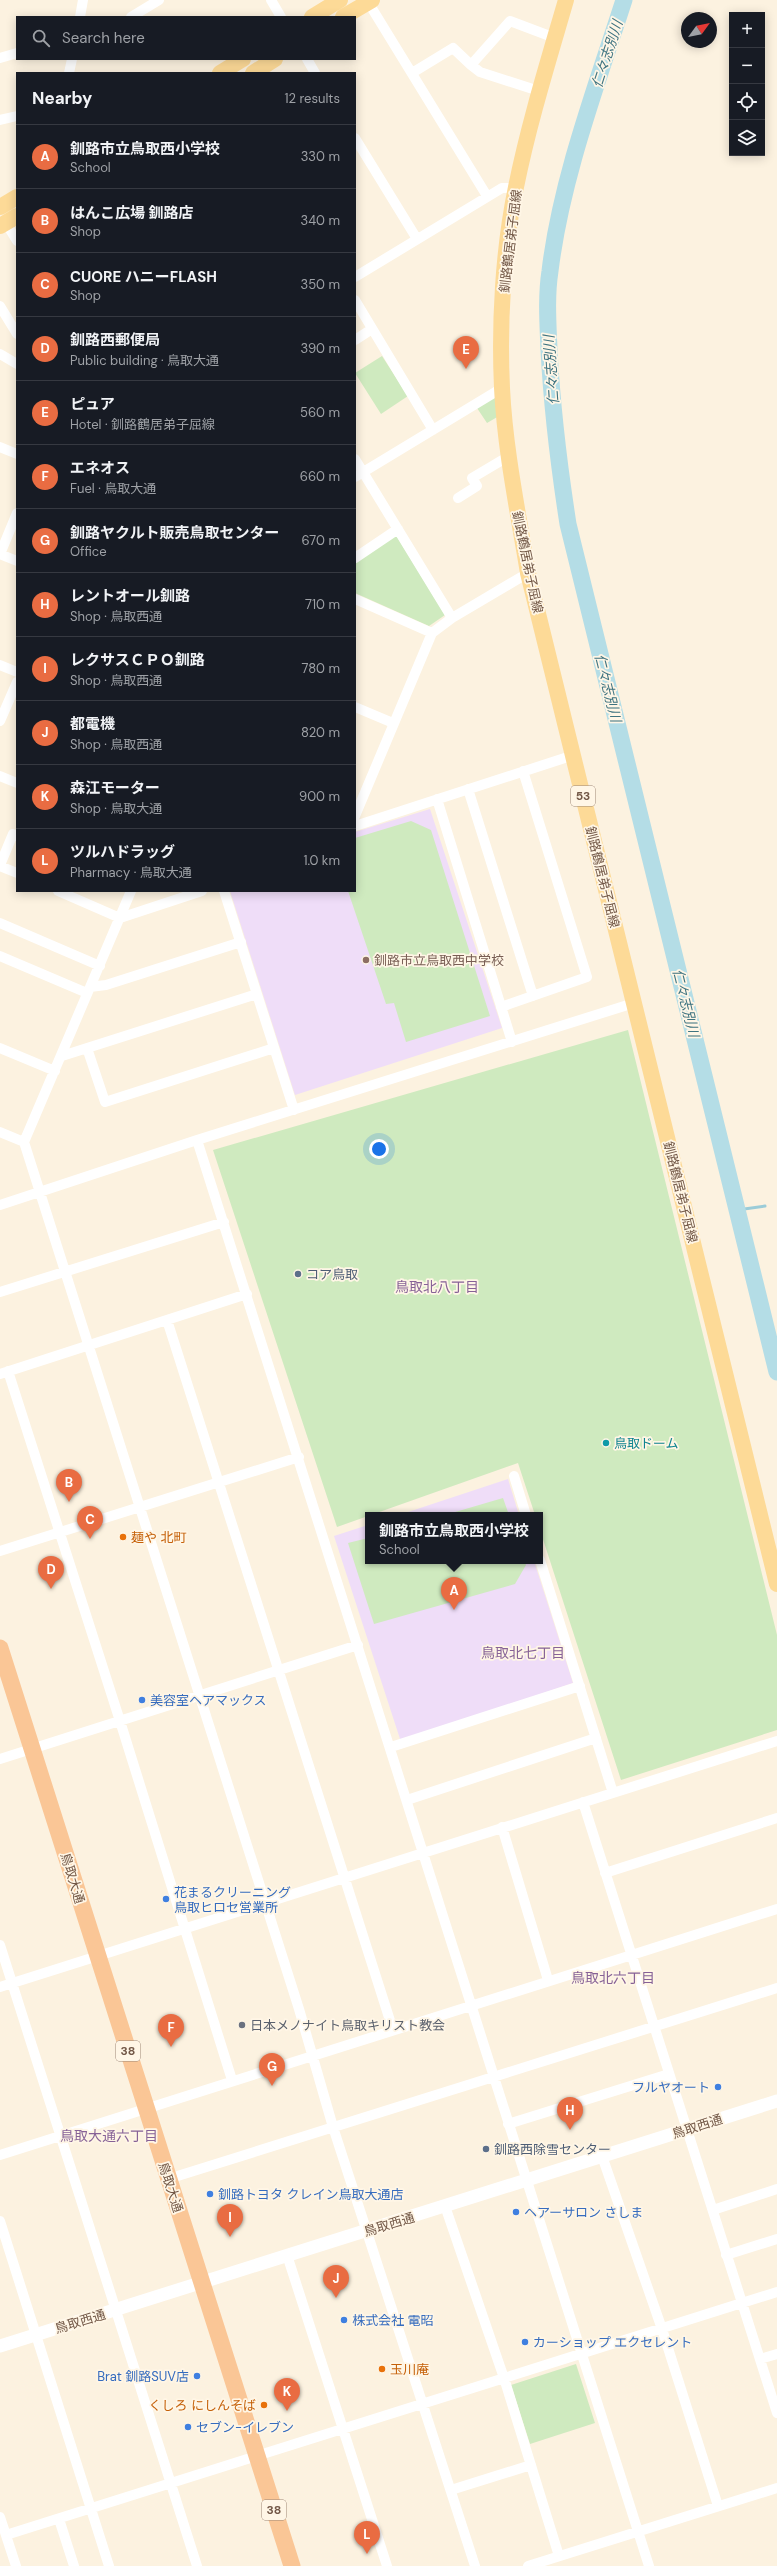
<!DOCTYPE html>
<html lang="en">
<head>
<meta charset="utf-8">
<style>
  body { margin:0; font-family:"DM Sans","Noto Sans JP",sans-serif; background:#20242c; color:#f1f3f6 }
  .controls { position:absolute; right:12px; top:12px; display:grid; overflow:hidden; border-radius:0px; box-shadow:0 2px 10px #0003 }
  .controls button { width:36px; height:36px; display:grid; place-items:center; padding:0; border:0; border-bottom:1px solid #363941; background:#171b24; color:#f1f3f6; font:20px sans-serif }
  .compass { position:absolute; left:681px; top:12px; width:36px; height:36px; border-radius:50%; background:#171b24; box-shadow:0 2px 10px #0003; rotate:57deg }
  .you { position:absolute; left:379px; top:1149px; width:14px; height:14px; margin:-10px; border:3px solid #fff; border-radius:50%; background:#1a73e8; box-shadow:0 0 0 6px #1a73e833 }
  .badge { display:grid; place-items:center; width:26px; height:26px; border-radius:50%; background:#e96c42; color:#fff; font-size:13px; font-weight:700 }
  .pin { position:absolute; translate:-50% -33px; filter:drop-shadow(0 1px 2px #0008) }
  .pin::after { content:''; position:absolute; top:21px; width:14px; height:12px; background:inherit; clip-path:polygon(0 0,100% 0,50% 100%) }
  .popup { position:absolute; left:365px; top:1512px; width:178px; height:52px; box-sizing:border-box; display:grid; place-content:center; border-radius:0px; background:#171b24; filter:drop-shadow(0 1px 3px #0005); font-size:13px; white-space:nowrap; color:#9ea1a6 }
  .popup b { font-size:15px; color:#f1f3f6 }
  .popup::after { content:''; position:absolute; left:50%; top:100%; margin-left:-8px; border:8px solid transparent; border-top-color:#171b24 }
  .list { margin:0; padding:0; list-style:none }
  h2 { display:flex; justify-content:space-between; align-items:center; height:52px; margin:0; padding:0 16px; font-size:17px }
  h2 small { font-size:13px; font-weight:400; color:#9ea1a6 }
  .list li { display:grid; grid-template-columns:26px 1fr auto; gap:12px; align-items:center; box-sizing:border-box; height:64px; padding:0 16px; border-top:1px solid #363941 }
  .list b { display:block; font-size:15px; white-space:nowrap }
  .list p { margin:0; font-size:13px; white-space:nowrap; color:#9ea1a6 }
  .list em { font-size:13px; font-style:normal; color:#9ea1a6 }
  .icon { flex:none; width:22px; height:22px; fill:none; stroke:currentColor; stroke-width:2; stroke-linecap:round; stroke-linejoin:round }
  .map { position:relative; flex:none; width:777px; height:2566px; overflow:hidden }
  .search { position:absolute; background:#171b24; box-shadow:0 2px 10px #0003; left:16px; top:16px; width:340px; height:44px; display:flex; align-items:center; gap:10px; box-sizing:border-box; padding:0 14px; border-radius:0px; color:#9ea1a6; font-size:15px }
  .panel { position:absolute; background:#171b24; box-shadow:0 2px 10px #0003; left:16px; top:72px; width:340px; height:820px; border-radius:0px }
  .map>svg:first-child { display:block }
  .education { fill:#efddf8 }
  .green { fill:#cfeabf }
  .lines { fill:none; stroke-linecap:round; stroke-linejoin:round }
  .stream { stroke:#9bccd8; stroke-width:3 }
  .river { stroke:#b4dde6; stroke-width:17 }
  .minor { stroke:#fff; stroke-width:10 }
  .tertiary { stroke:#fff; stroke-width:13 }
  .primary { stroke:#fdda97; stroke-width:16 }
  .trunk { stroke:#fac696; stroke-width:17 }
  .education-dot { fill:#8d6e63; stroke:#fff6e6; stroke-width:1.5 }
  .service-dot { fill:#5c6f8a; stroke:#fff6e6; stroke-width:1.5 }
  .culture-dot { fill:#0f9aa8; stroke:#fff6e6; stroke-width:1.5 }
  .food-dot { fill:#e8710a; stroke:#fff6e6; stroke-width:1.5 }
  .shop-dot { fill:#3f7fe0; stroke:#fff6e6; stroke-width:1.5 }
  .worship-dot { fill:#6b7280; stroke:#fff6e6; stroke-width:1.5 }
  .labels { text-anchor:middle; stroke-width:3.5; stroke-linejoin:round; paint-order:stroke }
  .shield { fill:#fff6e6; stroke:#9d8777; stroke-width:1 }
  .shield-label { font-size:12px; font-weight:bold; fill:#735847 }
  .street-label { font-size:13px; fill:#735847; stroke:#fff6e6 }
  .education-label { font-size:13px; fill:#785e54; stroke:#fff6e6; text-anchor:start }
  .service-label { font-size:13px; fill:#4e5e75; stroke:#fff6e6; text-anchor:start }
  .culture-label { font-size:13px; fill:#0d838f; stroke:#fff6e6; text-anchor:start }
  .food-label { font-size:13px; fill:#c56008; stroke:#fff6e6; text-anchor:start }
  .shop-label { font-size:13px; fill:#366cbe; stroke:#fff6e6; text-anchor:start }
  .worship-label { font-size:13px; fill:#5b616d; stroke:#fff6e6; text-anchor:start }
  .water-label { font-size:14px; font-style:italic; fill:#3e7380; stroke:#fff6e6 }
  .neighbourhood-label { font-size:14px; fill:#876297; stroke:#fff6e6 }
</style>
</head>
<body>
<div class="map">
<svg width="777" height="2566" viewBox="0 0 777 2566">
  <rect width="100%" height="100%" fill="#fcf2e0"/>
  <path class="education" d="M 430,809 L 502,1028 L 295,1095 L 230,891 L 355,891 L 355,832 Z
    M 508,1479 L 519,1515 L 399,1515 Z
    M 368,1525 L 368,1561 L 534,1561 L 573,1683 L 401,1742 L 334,1536 Z"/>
  <path class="green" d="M 382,356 L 408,396 L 381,414 L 355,373 Z
    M 497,395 L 499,416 L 487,423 L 477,408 Z
    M 396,535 L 445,615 L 429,626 L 355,593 L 355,562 Z
    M 411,821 L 431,830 L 490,1016 L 406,1042 L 394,1003 L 386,1004 L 348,891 L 355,891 L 355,838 Z
    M 628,1030 L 777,1635 L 777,1730 L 621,1780 L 540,1530 L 540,1515 L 535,1515 L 518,1463 L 337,1527 L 213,1150 Z
    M 503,1498 L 509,1515 L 445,1515 Z
    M 368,1538 L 368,1561 L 524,1561 L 526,1565 L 515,1584 L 374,1624 L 348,1543 Z
    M 576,2364 L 595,2423 L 530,2444 L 511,2385 Z"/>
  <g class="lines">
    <path class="stream" d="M 737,1210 L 765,1206"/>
    <path class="river" d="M 624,0 C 596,87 561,180 550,271 C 546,297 548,324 549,350 C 552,408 559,466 568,524 L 777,1372"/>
    <path class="minor" d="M 271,0 L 281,17
      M 368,2 L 487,196
      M 80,17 L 83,0
      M 131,17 L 159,0
      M 0,58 L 17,53
      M 307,59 L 315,73
      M 69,73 L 72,59
      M 412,73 L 453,48 L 471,65
      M 539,91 L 480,72 L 471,65 L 510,21 L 555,38
      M 0,120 L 17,116
      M 355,138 L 417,239
      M 6,223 L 17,241
      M 355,277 L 502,188 L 516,188
      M 355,300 L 433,430
      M 0,306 L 17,334
      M 355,340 L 372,329
      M 0,354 L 17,364
      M 0,447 L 17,454
      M 355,459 L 452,618
      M 355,477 L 502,388
      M 458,498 L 477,486 L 472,478 L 509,456
      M 0,554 L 17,513
      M 0,554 L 17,561
      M 355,558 L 398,529
      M 355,599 L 432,633
      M 0,665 L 17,672
      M 355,707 L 393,723
      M 0,721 L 17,682
      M 0,776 L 17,783
      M 468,789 L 533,996
      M 437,799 L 512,1042
      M 355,816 L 432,633 L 452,618 L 528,573
      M 355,826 L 574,755
      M 0,865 L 13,834 L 17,836
      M 0,866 L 17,873
      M 58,891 L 120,918 L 202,891
      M 131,891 L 24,1142 L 299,2009 L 333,2127 L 475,2566
      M 224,891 L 294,1110
      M 0,923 L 100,966
      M 0,956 L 87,993
      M 90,987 L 106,985 L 241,942
      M 501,1007 L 587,977 L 523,771
      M 0,1048 L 55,1071
      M 87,1048 L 105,1102 L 274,1048
      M 62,1056 L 257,994
      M 0,1132 L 24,1142
      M 197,1140 L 649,2566
      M 0,1205 L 197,1140 L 634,1003
      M 0,1292 L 224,1222
      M 167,1320 L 393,2030
      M 8,1371 L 120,1721 L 232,2080
      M 0,1374 L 247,1294
      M 514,1476 L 526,1515
      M 0,1551 L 299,1457
      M 540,1560 L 613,1793
      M 391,1747 L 580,1686
      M 0,1759 L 358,1645
      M 407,1800 L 596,1738
      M 583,1802 L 777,2413
      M 502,1827 L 548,1980
      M 605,1873 L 777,1818
      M 0,1945 L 197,2566
      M 0,1987 L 777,1741
      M 508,2124 L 669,2074
      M 0,2155 L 777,1909
      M 602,2156 L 662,2329 L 718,2506
      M 168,2179 L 777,1988
      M 445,2206 L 504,2378 L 559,2556
      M 713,2210 L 777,2189
      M 0,2221 L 109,2566
      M 287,2255 L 387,2566
      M 726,2255 L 777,2239
      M 760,2359 L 777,2354
      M 451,2490 L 531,2465
      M 0,2517 L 16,2566
      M 59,2519 L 74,2566
      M 6,2535 L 777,2292
      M 528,2566 L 777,2488"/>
    <path class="tertiary" d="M 0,2346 L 777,2101"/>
    <path class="primary" d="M 566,0 C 548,62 529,123 516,187 C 503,249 499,324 502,388 C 505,450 518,512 528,573 L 777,1584
      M 312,17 L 340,0
      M 343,17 L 372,0
      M 220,73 L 243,59
      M 253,73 L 275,59
      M 0,207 L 17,197
      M 0,226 L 17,216"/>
    <path class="trunk" d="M 0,1648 L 292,2566"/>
  </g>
  <circle class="education-dot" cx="366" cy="960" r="4"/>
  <g class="service-dot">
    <circle cx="298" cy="1274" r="4"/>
    <circle cx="486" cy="2149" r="4"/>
  </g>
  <circle class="culture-dot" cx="606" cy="1443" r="4"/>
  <g class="food-dot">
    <circle cx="123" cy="1537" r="4"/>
    <circle cx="382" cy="2369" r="4"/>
    <circle cx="264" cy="2405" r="4"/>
  </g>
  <g class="shop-dot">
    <circle cx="142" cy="1700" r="4"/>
    <circle cx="166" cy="1899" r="4"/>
    <circle cx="718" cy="2087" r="4"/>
    <circle cx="210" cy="2194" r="4"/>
    <circle cx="516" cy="2212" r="4"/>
    <circle cx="344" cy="2320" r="4"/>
    <circle cx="525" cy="2342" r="4"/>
    <circle cx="197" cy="2376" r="4"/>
    <circle cx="188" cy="2427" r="4"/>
  </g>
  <circle class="worship-dot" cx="242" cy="2025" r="4"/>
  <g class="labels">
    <g class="shield">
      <rect x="571" y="786" width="24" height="20" rx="3"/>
      <rect x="116" y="2041" width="24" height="20" rx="3"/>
      <rect x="262" y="2500" width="24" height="20" rx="3"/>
    </g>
    <g class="shield-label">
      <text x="583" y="800">53</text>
      <text x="128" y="2055">38</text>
      <text x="274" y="2514">38</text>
    </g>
    <g class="street-label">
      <text transform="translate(510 241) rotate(-83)" y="5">釧路鶴居弟子屈線</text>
      <text transform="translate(528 562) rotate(78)" y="5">釧路鶴居弟子屈線</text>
      <text transform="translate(603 877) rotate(76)" y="5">釧路鶴居弟子屈線</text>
      <text transform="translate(681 1192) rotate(76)" y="5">釧路鶴居弟子屈線</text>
      <text transform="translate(73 1878) rotate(73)" y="5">鳥取大通</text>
      <text transform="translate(697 2126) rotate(-18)" y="5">鳥取西通</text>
      <text transform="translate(171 2187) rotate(72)" y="5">鳥取大通</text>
      <text transform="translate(389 2224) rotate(-17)" y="5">鳥取西通</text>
      <text transform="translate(80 2321) rotate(-17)" y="5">鳥取西通</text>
    </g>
    <g class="education-label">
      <text x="374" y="965">釧路市立鳥取西中学校</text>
    </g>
    <g class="service-label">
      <text x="306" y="1279">コア鳥取</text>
      <text x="494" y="2154">釧路西除雪センター</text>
    </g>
    <g class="culture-label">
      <text x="614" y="1448">鳥取ドーム</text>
    </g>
    <g class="food-label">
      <text x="131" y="1542">麺や 北町</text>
      <text x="390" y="2374">玉川庵</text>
      <text x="256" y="2410" text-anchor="end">くしろ にしんそば</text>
    </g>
    <g class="shop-label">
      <text x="150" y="1705">美容室ヘアマックス</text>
      <text x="174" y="1897">花まるクリーニング<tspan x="174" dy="15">鳥取ヒロセ営業所</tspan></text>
      <text x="710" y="2092" text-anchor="end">フルヤオート</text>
      <text x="218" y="2199">釧路トヨタ クレイン鳥取大通店</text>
      <text x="524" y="2217">ヘアーサロン さしま</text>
      <text x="352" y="2325">株式会社 電昭</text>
      <text x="533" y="2347">カーショップ エクセレント</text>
      <text x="189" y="2381" text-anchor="end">Brat 釧路SUV店</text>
      <text x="196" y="2432">セブン-イレブン</text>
    </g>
    <g class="worship-label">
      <text x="250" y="2030">日本メノナイト鳥取キリスト教会</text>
    </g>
    <g class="water-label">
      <text transform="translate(607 54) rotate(-72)" y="5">仁々志別川</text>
      <text transform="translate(551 370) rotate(-94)" y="5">仁々志別川</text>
      <text transform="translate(608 688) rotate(76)" y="5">仁々志別川</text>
      <text transform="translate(686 1003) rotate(76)" y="5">仁々志別川</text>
    </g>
    <g class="neighbourhood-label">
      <text x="437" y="1292">鳥取北八丁目</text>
      <text x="523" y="1658">鳥取北七丁目</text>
      <text x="613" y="1983">鳥取北六丁目</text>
      <text x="109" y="2141">鳥取大通六丁目</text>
    </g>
  </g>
</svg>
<div class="controls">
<button>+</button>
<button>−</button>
<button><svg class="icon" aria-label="locate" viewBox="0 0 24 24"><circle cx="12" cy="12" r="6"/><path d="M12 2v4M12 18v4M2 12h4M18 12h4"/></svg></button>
<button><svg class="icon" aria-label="layers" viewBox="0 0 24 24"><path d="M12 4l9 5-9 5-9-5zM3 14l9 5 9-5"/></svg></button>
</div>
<svg class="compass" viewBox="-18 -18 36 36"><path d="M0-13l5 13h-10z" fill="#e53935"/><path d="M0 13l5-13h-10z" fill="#9ea1a6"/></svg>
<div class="you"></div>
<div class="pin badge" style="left:454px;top:1610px">A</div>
<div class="popup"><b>釧路市立鳥取西小学校</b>School</div>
<div class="pin badge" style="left:69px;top:1502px">B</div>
<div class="pin badge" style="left:90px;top:1539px">C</div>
<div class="pin badge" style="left:51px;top:1589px">D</div>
<div class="pin badge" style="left:466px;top:369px">E</div>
<div class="pin badge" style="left:171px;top:2047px">F</div>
<div class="pin badge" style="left:272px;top:2086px">G</div>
<div class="pin badge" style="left:570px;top:2130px">H</div>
<div class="pin badge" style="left:230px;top:2237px">I</div>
<div class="pin badge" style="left:336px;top:2298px">J</div>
<div class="pin badge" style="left:287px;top:2411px">K</div>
<div class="pin badge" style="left:367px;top:2554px">L</div>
<div class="search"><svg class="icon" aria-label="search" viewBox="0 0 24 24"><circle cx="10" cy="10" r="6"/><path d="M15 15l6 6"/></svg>Search here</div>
<section class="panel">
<h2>Nearby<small>12 results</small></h2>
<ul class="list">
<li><span class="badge">A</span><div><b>釧路市立鳥取西小学校</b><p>School</p></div><em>330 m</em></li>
<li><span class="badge">B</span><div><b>はんこ広場 釧路店</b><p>Shop</p></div><em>340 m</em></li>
<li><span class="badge">C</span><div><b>CUORE ハニーFLASH</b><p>Shop</p></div><em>350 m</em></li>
<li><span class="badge">D</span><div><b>釧路西郵便局</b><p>Public building · 鳥取大通</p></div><em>390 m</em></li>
<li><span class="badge">E</span><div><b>ピュア</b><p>Hotel · 釧路鶴居弟子屈線</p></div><em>560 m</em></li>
<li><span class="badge">F</span><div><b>エネオス</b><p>Fuel · 鳥取大通</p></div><em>660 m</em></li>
<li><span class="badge">G</span><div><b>釧路ヤクルト販売鳥取センター</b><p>Office</p></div><em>670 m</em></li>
<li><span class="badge">H</span><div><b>レントオール釧路</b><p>Shop · 鳥取西通</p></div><em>710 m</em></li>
<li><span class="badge">I</span><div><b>レクサスＣＰＯ釧路</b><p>Shop · 鳥取西通</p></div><em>780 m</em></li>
<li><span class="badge">J</span><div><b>都電機</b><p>Shop · 鳥取西通</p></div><em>820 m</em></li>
<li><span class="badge">K</span><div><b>森江モーター</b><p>Shop · 鳥取大通</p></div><em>900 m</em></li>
<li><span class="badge">L</span><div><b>ツルハドラッグ</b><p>Pharmacy · 鳥取大通</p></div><em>1.0 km</em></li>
</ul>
</section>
</div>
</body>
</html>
